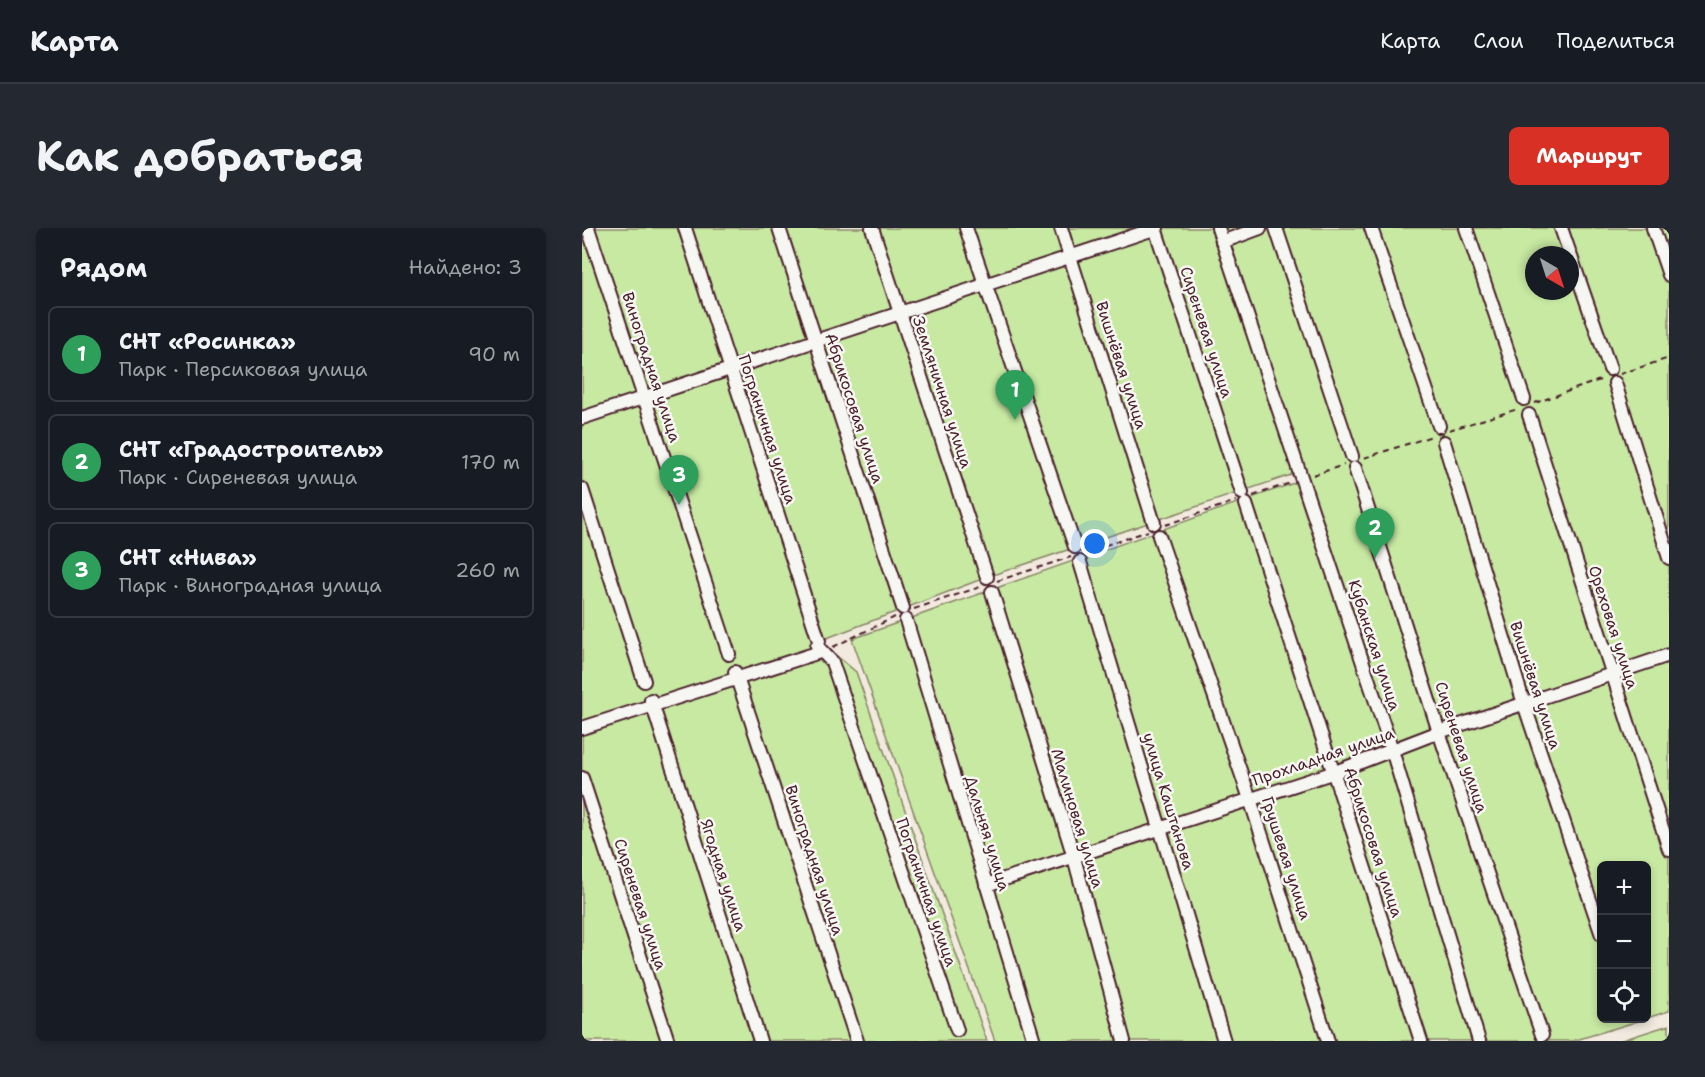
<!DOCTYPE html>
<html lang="ru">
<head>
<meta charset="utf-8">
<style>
  body { margin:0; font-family:"Shantell Sans",sans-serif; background:#242831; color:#f1f3f6 }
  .controls { position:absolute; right:18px; bottom:18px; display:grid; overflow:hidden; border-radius:9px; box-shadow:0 3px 9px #0003 }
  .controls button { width:54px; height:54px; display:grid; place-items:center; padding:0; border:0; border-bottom:2px solid #363941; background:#171b24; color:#f1f3f6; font:30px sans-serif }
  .compass { position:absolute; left:943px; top:18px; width:54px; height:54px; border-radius:50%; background:#171b24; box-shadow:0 3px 9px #0003; rotate:141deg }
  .you { position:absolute; left:513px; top:316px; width:21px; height:21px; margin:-15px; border:4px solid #fff; border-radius:50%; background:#1a73e8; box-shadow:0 0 0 9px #1a73e833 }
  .badge { display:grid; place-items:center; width:39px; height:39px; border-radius:50%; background:#d93025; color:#fff; font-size:20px; font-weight:700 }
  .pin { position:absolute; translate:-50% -50px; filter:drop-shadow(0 2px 3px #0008) }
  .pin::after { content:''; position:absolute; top:32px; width:21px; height:18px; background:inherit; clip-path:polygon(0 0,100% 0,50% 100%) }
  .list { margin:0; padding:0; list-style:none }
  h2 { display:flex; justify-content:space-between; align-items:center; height:78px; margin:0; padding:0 24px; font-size:26px }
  h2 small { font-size:20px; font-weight:400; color:#9ea1a6 }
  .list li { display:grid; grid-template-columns:39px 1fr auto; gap:18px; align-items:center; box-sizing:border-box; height:96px; margin:0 12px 12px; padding:0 12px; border:2px solid #363941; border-radius:9px }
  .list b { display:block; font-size:22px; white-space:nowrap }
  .list p { margin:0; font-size:20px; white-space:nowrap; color:#9ea1a6 }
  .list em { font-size:20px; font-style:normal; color:#9ea1a6 }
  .icon { flex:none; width:33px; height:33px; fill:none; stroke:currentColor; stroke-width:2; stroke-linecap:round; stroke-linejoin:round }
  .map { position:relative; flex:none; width:1087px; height:813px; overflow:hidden; border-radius:9px }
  header { display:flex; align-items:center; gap:36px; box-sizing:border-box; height:84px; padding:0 30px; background:#171b24; border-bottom:2px solid #363941 }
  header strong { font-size:28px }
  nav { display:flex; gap:33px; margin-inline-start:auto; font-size:21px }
  .intro { display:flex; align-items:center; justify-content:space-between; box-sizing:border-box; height:144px; padding:0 36px }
  h1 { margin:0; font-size:42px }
  .button { padding:15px 27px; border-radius:9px; background:#d93025; color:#fff; font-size:21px; font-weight:700 }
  main { display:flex; gap:36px; padding:0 36px }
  aside { flex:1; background:#171b24; border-radius:9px; box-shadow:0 3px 9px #0003 }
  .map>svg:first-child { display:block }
  .green { fill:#c7e9a2; stroke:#888466; stroke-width:1.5; fill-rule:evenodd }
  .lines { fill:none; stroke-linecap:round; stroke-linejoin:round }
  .minor-casing { stroke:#4a1f2b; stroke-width:16 }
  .path { stroke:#4a1f2b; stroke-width:2; stroke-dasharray:6 4.5; stroke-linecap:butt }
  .minor { stroke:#f6f6f2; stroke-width:12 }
  .labels { text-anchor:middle; stroke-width:5; stroke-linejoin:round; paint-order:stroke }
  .street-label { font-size:16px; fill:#4a1f2b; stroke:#f6f6f2 }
</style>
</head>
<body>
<header>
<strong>Карта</strong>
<nav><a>Карта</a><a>Слои</a><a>Поделиться</a></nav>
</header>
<div class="intro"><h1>Как добраться</h1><a class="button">Маршрут</a></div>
<main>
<aside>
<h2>Рядом<small>Найдено: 3</small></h2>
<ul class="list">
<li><span class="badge" style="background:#2e9e5b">1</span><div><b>СНТ «Росинка»</b><p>Парк · Персиковая улица</p></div><em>90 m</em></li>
<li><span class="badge" style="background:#2e9e5b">2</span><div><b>СНТ «Градостроитель»</b><p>Парк · Сиреневая улица</p></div><em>170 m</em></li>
<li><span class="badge" style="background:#2e9e5b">3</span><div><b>СНТ «Нива»</b><p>Парк · Виноградная улица</p></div><em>260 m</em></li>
</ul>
</aside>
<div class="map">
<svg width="1087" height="813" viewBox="0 0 1087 813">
  <rect width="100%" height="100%" fill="#f2eadf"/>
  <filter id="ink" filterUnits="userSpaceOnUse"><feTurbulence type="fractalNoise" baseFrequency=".0167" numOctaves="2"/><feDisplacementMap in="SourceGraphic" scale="12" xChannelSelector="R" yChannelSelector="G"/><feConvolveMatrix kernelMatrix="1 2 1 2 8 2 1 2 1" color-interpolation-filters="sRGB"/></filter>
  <g filter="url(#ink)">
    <path class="green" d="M 0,0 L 636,0 L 718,244 L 405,349 L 237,413 L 274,444 L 405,813 L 0,813 Z
      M 643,0 L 1087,0 L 1087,783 L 1065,790 L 1064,638 L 1020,638 L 1020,790 L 1063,791 L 991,813 L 413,813 L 270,411 L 726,250 ZM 952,27 L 988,27 L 988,63 L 952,63 Z
      M 1087,797 L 1087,813 L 1037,813 Z"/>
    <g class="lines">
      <g class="minor-casing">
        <path id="minor" d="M 6,0 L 147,426
          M 103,0 L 237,413
          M 197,0 L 321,380
          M 290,0 L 405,349
          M 384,0 L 493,319
          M 479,0 L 572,295
          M 573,0 L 660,265
          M 636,0 L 810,522 L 897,813
          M 694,0 L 770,228
          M 789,0 L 857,198
          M 884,0 L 942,171
          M 979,0 L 1028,141
          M 1071,0 L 1087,47
          M 640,14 L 678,0
          M 1033,155 L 1087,330
          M 947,187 L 1087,621
          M 0,190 L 575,0
          M 862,214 L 942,476 L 1020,707
          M 773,240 L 857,504 L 960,807
          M 0,261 L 62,453
          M 664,276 L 839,813
          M 577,308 L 668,571 L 746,813
          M 498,334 L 642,813
          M 410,364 L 491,626 L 542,813
          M 324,392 L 452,813
          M 235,418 L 250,434 L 375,802
          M 153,444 L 275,813
          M 69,472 L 178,813
          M 0,500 L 238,424
          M 0,550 L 86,813
          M 404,657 L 753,544 L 857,504 L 1087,427"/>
      </g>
      <path class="path" d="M 1038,146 L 1087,130
        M 953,175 L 1021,151
        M 867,202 L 936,181
        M 782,230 L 850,208
        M 731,247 L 762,237
        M 671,268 L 708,255
        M 583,297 L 654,273
        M 503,324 L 566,303
        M 415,353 L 489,329
        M 332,381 L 398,359
        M 251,419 L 313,389"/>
      <use href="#minor" class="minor"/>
    </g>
  </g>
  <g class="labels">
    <g class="street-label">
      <text transform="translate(625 104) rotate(72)" y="6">Сиреневая улица</text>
      <text transform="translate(540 137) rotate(72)" y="6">Вишнёвая улица</text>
      <text transform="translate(70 139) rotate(72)" y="6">Виноградная улица</text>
      <text transform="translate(361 164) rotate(72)" y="6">Земляничная улица</text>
      <text transform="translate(273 180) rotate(72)" y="6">Абрикосовая улица</text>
      <text transform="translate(186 201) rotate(72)" y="6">Пограничная улица</text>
      <text transform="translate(1032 399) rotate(72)" y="6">Ореховая улица</text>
      <text transform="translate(793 417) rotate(72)" y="6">Кубанская улица</text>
      <text transform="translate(954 457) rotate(72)" y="6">Вишнёвая улица</text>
      <text transform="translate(880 519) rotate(72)" y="6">Сиреневая улица</text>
      <text transform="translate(741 528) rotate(-19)" y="6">Прохладная улица</text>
      <text transform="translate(587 573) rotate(73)" y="6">улица Каштанова</text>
      <text transform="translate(496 590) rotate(73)" y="6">Малиновая улица</text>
      <text transform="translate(406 605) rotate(73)" y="6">Дальняя улица</text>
      <text transform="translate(792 614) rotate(72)" y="6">Абрикосовая улица</text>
      <text transform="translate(705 630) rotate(72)" y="6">Грушевая улица</text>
      <text transform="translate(233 632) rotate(72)" y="6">Виноградная улица</text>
      <text transform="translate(142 647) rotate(72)" y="6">Ягодная улица</text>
      <text transform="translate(345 664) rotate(71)" y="6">Пограничная улица</text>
      <text transform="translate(59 676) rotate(72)" y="6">Сиреневая улица</text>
    </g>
  </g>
</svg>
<div class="controls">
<button>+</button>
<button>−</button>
<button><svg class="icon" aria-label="locate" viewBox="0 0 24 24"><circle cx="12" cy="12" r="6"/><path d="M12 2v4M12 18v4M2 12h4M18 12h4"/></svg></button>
</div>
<svg class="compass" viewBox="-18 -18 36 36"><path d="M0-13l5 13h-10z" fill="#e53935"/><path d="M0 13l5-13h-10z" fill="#9ea1a6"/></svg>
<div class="you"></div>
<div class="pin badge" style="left:433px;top:192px;background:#2e9e5b">1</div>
<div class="pin badge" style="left:793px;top:330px;background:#2e9e5b">2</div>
<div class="pin badge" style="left:97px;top:277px;background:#2e9e5b">3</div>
</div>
</main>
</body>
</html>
